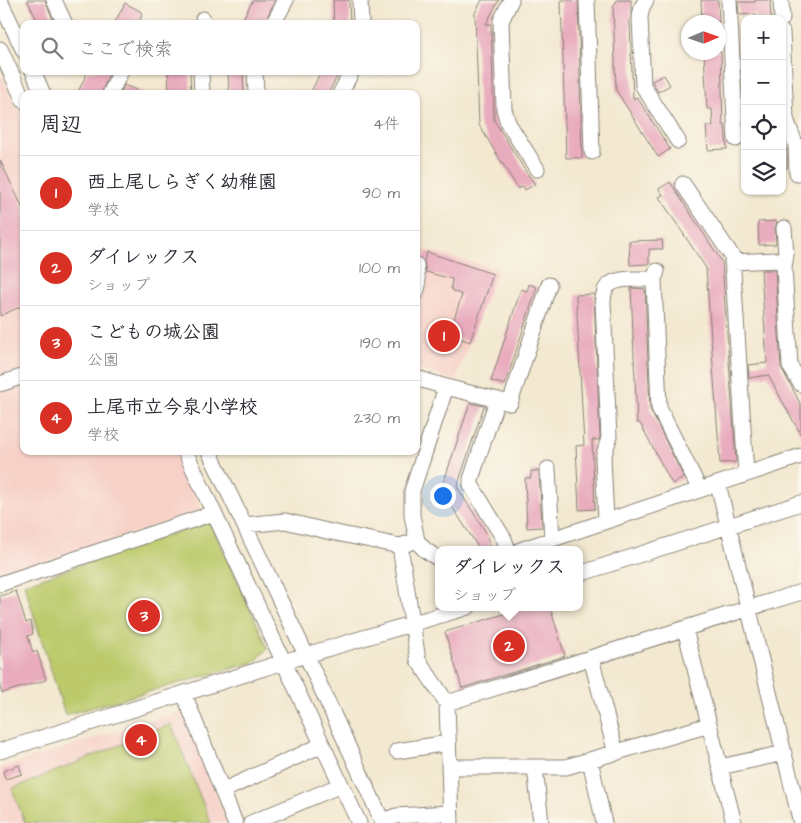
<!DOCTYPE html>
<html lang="ja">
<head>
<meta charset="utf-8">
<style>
  body { margin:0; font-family:"Architects Daughter","Klee One",sans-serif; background:#f7f7f7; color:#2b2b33 }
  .controls { position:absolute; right:15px; top:15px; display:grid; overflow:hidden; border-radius:10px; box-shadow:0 1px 4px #0004 }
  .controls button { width:45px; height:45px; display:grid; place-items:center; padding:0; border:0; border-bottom:1px solid #e1e1e2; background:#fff; color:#2b2b33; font:25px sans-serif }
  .compass { position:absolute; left:681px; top:15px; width:45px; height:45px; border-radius:50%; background:#fff; box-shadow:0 1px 4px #0004; rotate:88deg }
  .you { position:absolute; left:442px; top:495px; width:18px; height:18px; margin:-12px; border:4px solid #fff; border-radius:50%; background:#1a73e8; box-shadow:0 0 0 8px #1a73e833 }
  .badge { display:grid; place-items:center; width:32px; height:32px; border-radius:50%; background:#d93025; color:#fff; font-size:16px; font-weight:700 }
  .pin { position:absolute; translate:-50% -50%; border:2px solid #fff; box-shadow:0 1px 5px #0006 }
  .popup { position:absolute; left:435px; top:546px; width:148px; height:65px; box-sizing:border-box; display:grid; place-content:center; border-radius:10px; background:#fff; filter:drop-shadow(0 1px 4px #0005); font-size:16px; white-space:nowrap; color:#7c7c81 }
  .popup b { font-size:19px; color:#2b2b33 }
  .popup::after { content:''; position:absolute; left:50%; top:100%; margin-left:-10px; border:10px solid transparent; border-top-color:#fff }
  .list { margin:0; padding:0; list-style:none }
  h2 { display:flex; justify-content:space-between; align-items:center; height:65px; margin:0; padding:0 20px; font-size:21px }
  h2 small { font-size:16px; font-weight:400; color:#7c7c81 }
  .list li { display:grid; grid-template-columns:32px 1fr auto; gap:15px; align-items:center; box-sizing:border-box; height:75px; padding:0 20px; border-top:1px solid #e1e1e2 }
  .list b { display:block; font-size:19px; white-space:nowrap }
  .list p { margin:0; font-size:16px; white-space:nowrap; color:#7c7c81 }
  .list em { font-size:16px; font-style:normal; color:#7c7c81 }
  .icon { flex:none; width:28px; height:28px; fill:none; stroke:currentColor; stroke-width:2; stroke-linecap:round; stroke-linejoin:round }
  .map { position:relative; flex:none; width:801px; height:823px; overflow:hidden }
  .search { position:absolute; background:#fff; box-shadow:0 1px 4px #0004; left:20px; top:20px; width:400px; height:55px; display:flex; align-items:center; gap:12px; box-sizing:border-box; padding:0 18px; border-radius:10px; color:#7c7c81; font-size:19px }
  .panel { position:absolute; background:#fff; box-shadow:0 1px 4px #0004; left:20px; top:90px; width:400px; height:365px; border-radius:10px }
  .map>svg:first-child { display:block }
  .built { fill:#f7d1c8 }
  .green { fill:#bcca6c; stroke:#6c7344 }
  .building { fill:#e9abbe }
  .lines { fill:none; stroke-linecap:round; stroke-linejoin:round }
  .minor-casing { stroke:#888276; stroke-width:17 }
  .minor { stroke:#fff; stroke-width:15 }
</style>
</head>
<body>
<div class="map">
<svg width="801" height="823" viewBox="0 0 801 823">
  <rect width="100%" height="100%" fill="#fbf7ec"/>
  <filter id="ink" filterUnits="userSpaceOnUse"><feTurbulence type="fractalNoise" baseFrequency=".02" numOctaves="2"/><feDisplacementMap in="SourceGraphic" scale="10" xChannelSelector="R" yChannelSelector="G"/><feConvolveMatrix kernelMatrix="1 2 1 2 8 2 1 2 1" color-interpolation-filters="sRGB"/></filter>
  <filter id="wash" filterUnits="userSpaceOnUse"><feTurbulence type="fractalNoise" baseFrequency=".0096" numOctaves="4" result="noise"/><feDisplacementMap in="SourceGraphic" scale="20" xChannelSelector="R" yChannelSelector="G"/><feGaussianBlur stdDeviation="1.12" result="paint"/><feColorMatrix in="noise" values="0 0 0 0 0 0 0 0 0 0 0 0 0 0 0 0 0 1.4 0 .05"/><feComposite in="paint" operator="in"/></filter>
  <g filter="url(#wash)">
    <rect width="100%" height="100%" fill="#f3e8d0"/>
    <path class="built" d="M 0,73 L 24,123 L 24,368 L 0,376 Z
      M 422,249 L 498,269 L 455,381 L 416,368 L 416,304 L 422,293 Z
      M 24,385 L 24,451 L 175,451 L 201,507 L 201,510 L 0,576 L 0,393 Z
      M 179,712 L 185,713 L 227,823 L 0,823 L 0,768 Z"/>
    <path class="green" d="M 210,521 L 268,648 L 255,662 L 65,715 L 24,584 Z
      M 171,724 L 211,823 L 25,823 L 12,789 Z"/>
    <g id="blocks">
      <path class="building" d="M 27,0 L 45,0 L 55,24 L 39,24 Z
        M 253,0 L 275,0 L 264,24 L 240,24 Z
        M 333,0 L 349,0 L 350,24 L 334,24 Z
        M 482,0 L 499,0 L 486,24 L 491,24 L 494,120 L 526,172 L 535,184 L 525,190 L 523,186 L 518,189 L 479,125 L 475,13 Z
        M 561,0 L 578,0 L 582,158 L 566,158 Z
        M 617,0 L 631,0 L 631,18 L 628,23 L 630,23 L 633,99 L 637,97 L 670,149 L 658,157 L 616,90 L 613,7 Z
        M 701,0 L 718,0 L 719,22 L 702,22 Z
        M 755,0 L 770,0 L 771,19 L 756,19 L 756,14 L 739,15 L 738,2 L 755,2 Z
        M 125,3 L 140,11 L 142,14 L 139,24 L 114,24 Z
        M 704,52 L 721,52 L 723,125 L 725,125 L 727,149 L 708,150 L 706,126 L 713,126 L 712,109 L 707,109 Z
        M 88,71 L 110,71 L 101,94 L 77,94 Z
        M 168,71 L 190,71 L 191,94 L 169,94 Z
        M 228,71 L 243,71 L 244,94 L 229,94 Z
        M 321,71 L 340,71 L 328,94 L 310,94 Z
        M 664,75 L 670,85 L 658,92 L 652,81 Z
        M 124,85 L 144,93 L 144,94 L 121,94 Z
        M 782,149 L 787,149 L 787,168 L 782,169 Z
        M 0,160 L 24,211 L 24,305 L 0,316 Z
        M 670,182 L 722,262 L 736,462 L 720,463 L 706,268 L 659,197 L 663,195 L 659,189 Z
        M 777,221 L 775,229 L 776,244 L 759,245 L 758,222 Z
        M 662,240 L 663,249 L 649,249 L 649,264 L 630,265 L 629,241 Z
        M 427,252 L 493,274 L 470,342 L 449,334 L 462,295 L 453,291 L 451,288 L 452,279 L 426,272 L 424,261 Z
        M 761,270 L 775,270 L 781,367 L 801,405 L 801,435 L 768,375 L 749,378 L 748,365 L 767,363 Z
        M 529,284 L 537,287 L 505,385 L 491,381 L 521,289 L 527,291 Z
        M 631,288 L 645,289 L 650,409 L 684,478 L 672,484 L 640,423 L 637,423 Z
        M 594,294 L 600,437 L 599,440 L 592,440 L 595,509 L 579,510 L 576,446 L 584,445 L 576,295 Z
        M 470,403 L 484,406 L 457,487 L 489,537 L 487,538 L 491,544 L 483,550 L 480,550 L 444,494 L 440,493 Z
        M 531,471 L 539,471 L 542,527 L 527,528 L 525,478 L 531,478 Z
        M 16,591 L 26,623 L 31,621 L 33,634 L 28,636 L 33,653 L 37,651 L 46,680 L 2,693 L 0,687 L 0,596 Z
        M 527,607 L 550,607 L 565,656 L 462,688 L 445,632 Z
        M 19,765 L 22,774 L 5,779 L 3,771 Z"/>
    </g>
  </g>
  <g filter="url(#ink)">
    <use href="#blocks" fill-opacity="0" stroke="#888276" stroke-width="1"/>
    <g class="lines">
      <g class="minor-casing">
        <path id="minor" d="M 54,0 L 65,24
          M 360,0 L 361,24
          M 511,0 L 501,21 L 504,109 L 508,123 L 537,169
          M 587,0 L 592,152
          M 646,0 L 642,7 L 640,17 L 643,86 L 678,141
          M 729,0 L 736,139
          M 781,0 L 782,19
          M 0,1 L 24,51
          M 203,19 L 203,24
          M 273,24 L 286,0
          M 782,32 L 786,119 L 796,146 L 797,173 L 801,172
          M 0,49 L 24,101
          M 33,71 L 43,94
          M 201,71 L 202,94
          M 255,71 L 256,94
          M 110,94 L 121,71
          M 340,94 L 352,71
          M 683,184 L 732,256 L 746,474
          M 784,228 L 786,254 L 784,267 L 790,366 L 801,384
          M 732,262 L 777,260 L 785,262
          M 416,265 L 418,286 L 416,293
          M 654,279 L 659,408 L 700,490
          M 416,378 L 446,387 L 412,491 L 412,515 L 417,541 L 425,550 L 439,559
          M 0,384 L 24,376
          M 446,387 L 510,403 L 549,285
          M 497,400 L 471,479 L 471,485 L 504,539 L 508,550
          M 185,451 L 359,823
          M 209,451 L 306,655 L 383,823
          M 548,469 L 552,539
          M 718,484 L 801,823
          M 606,521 L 603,458 L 609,438 L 603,302 C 603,298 604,293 605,290 C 612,275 640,280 654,279 L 657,271
          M 244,525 L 285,521 L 331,532 L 400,546 L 409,543
          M 400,546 L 418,660 L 447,703 L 451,823
          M 520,550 L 801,456
          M 579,574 L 801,503
          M 0,584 L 214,513
          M 685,629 L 734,823
          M 591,658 L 616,753
          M 184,694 L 235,823
          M 447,703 L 801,592
          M 0,751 L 306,655 L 468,607
          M 397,751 L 448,743
          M 590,760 L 604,823
          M 449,767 L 566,767 L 709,725
          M 535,767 L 541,823
          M 720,767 L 784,753
          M 222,791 L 322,745
          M 382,821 L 396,816 L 450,813
          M 251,823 L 341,785"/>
      </g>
      <use href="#minor" class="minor"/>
    </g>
  </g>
</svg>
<div class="controls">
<button>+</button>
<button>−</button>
<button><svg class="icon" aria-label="locate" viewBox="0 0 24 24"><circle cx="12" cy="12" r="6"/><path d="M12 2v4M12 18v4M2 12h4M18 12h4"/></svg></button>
<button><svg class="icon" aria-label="layers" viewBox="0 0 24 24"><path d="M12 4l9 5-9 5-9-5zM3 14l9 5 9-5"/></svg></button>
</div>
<svg class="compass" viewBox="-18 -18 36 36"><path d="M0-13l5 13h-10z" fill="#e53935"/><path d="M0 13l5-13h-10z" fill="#7c7c81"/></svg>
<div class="you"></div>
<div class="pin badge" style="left:444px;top:336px">1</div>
<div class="pin badge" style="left:509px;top:646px">2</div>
<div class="popup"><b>ダイレックス</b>ショップ</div>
<div class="pin badge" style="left:144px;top:616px">3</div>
<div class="pin badge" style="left:141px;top:740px">4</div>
<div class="search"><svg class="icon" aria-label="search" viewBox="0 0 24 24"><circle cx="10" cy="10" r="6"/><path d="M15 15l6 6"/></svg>ここで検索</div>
<section class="panel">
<h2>周辺<small>4件</small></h2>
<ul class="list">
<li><span class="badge">1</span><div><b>西上尾しらぎく幼稚園</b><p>学校</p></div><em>90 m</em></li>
<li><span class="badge">2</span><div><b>ダイレックス</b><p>ショップ</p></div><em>100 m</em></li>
<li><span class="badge">3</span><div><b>こどもの城公園</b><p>公園</p></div><em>190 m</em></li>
<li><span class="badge">4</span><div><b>上尾市立今泉小学校</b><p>学校</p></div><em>230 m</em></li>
</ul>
</section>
</div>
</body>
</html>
